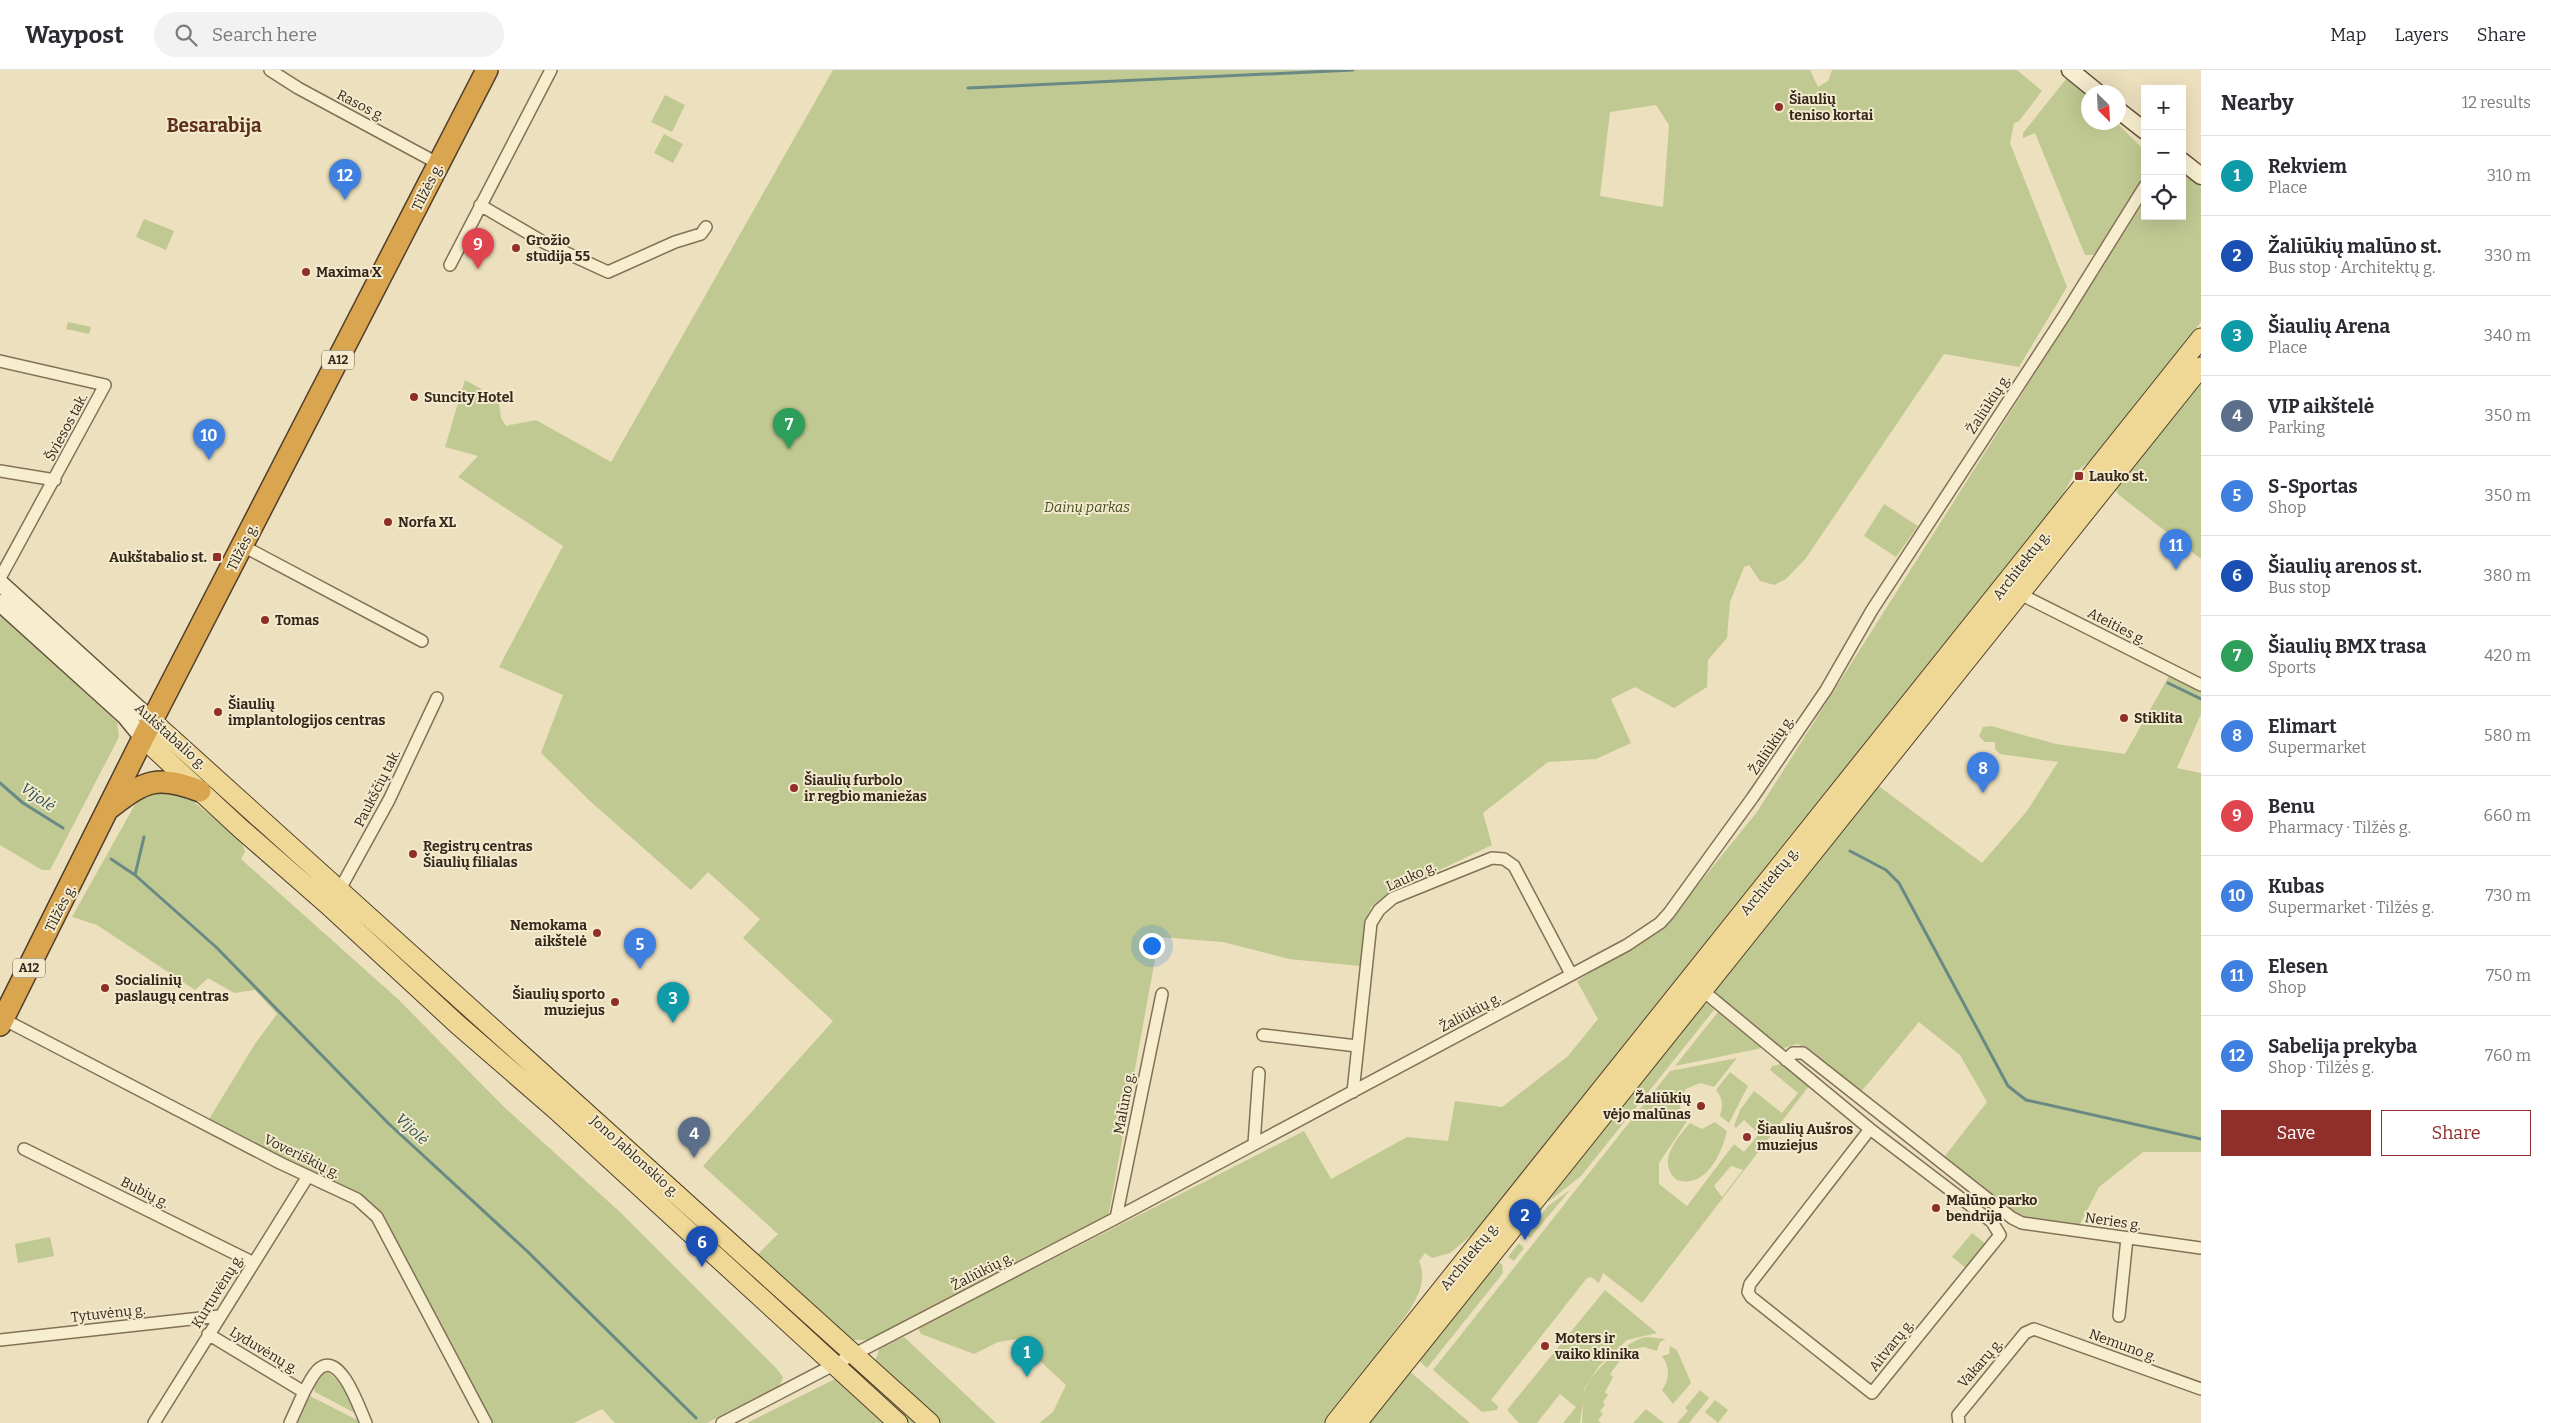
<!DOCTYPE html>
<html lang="en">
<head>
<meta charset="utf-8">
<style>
  body { margin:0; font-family:Bitter,serif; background:#f2f2f3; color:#2b2b33 }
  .controls { position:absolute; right:15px; top:15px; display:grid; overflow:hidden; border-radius:0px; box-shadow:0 5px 20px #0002 }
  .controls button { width:45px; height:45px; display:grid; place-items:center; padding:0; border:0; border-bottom:1px solid #e1e1e2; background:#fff; color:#2b2b33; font:25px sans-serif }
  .compass { position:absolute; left:2081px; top:15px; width:45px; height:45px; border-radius:50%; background:#fff; box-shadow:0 5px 20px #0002; rotate:156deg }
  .you { position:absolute; left:1151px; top:875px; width:18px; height:18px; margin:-12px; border:4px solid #fff; border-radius:50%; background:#1a73e8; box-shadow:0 0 0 8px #1a73e833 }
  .badge { display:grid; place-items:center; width:32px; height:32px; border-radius:50%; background:#902e29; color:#fff; font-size:16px; font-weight:700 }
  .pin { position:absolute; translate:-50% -41px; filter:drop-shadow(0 1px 2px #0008) }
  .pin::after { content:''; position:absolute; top:26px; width:18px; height:15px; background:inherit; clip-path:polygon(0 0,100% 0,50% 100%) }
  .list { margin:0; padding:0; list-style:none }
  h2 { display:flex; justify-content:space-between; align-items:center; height:65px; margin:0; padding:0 20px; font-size:21px }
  h2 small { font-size:16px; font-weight:400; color:#7c7c81 }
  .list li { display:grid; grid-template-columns:32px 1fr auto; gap:15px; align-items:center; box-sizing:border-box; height:80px; padding:0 20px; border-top:1px solid #e1e1e2 }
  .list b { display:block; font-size:19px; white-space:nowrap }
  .list p { margin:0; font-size:16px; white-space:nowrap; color:#7c7c81 }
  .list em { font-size:16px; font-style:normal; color:#7c7c81 }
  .actions { display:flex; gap:10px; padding:15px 20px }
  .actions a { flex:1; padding:11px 0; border:1px solid #902e29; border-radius:0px; text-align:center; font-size:18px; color:#902e29 }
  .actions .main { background:#902e29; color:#fff }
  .icon { flex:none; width:28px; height:28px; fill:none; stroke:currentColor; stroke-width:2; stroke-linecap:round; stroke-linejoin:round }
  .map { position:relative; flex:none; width:2201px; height:1353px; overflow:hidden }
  header { display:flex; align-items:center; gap:30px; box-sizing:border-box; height:70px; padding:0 25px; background:#fff; border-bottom:1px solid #e1e1e2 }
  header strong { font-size:24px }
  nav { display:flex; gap:28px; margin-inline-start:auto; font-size:18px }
  .search { width:350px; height:45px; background:#f2f2f3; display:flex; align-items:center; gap:12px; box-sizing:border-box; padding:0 18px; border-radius:28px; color:#7c7c81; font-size:19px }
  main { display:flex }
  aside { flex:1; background:#fff }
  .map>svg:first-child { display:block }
  .green { fill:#c0c992; fill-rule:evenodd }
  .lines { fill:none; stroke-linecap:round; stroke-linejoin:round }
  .stream { stroke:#698a84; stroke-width:3 }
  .street-casing { stroke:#837157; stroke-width:14 }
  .secondary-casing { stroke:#65523b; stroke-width:19 }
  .primary-casing { stroke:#513f2c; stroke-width:21 }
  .highway-casing { stroke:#513f2c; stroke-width:24 }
  .street { stroke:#f7eed0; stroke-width:11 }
  .secondary { stroke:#f7eed0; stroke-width:16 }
  .primary { stroke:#efd895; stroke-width:19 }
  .highway { stroke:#daa54f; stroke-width:21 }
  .poi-dot { fill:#902e29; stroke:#f4eacd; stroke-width:2 }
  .labels { text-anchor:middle; stroke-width:4; stroke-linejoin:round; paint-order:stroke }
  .shield { fill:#f4eacd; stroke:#6d6251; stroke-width:1 }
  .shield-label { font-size:12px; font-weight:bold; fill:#33281c }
  .poi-label { font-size:14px; font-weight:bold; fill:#33281c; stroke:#f4eacd; text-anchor:start }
  .street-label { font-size:14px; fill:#33281c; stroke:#f4eacd }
  .park-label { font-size:14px; font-style:italic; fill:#414f23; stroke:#f4eacd }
  .water-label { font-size:15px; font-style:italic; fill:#2b5252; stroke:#f4eacd }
  .district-label { font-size:19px; font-weight:bold; fill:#5e2e1c; stroke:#f4eacd }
</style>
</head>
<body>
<header>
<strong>Waypost</strong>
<div class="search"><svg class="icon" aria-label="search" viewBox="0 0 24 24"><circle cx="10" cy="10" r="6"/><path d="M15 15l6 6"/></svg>Search here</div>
<nav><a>Map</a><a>Layers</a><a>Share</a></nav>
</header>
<main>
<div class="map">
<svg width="2201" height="1353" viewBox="0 0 2201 1353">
  <rect width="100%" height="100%" fill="#ece0be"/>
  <path class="green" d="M 833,0 L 1810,0 L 1818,17 L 1828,11 L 1832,0 L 2017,0 L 2042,21 L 2019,51 L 2014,53 L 2010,73 L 2067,217 L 2019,297 L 1944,284 L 1806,488 L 1786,509 L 1774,515 L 1760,511 L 1749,495 L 1744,497 L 1730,532 L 1727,568 L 1708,590 L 1707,617 L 1674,638 L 1635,617 L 1611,629 L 1631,673 L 1596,689 L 1548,692 L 1483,743 L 1492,775 L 1404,817 L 1371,837 L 1365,852 L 1360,896 L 1289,889 L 1223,872 L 1159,867 L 1108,1148 L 870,1270 L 850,1270 L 755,1187 L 778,1164 L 703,1096 L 833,951 L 743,868 L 760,849 L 708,802 L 691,820 L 591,732 L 541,683 L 563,625 L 499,597 L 563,476 L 458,407 L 478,386 L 445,377 L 465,310 L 501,330 L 499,334 L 501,348 L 506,356 L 536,350 L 611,392 ZM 1656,35 L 1669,55 L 1663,137 L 1600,126 L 1610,42 Z
    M 2067,8 L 2088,25 L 2088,52 L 2117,53 L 2144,80 L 2145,104 L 2094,185 L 2085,185 L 2035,63 L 2023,68 L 2023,63 Z
    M 665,25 L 685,35 L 672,62 L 651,52 Z
    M 664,64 L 683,74 L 673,93 L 654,83 Z
    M 2182,100 L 2201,117 L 2201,252 L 2104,379 L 2075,403 L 2055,438 L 1475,1162 L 1450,1183 L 1432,1188 L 1425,1183 L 1419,1191 C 1427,1209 1419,1225 1409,1241 L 1327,1353 L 1039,1353 L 1053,1342 L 1066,1315 L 1016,1269 L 998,1272 L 974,1284 L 921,1264 L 918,1258 L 1304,1061 L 1331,1109 L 1407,1067 L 1448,1071 L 1455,1031 L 1502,1037 L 1568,986 L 1598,949 L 1577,911 L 1663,858 L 1757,742 L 2145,130 L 2145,146 L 2182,146 Z
    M 144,149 L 174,161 L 166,180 L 136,167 Z
    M 68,252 L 91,257 L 89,264 L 66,259 Z
    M 2201,307 L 2201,489 L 2119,425 L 2113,416 L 2168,354 L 2179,334 Z
    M 1884,434 L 1918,456 L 1896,487 L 1864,466 Z
    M 0,545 L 117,652 L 119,667 L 50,800 L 42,800 L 0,775 Z
    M 2169,606 L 2201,620 L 2201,644 L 2177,698 L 2201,703 L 2201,1082 L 2143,1082 L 2099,1117 L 2078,1158 L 2022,1147 L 2000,1134 L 1945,1086 L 1987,1032 L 1960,985 L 1919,952 L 1861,1022 L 1798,974 L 1780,979 L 1714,926 L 1713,917 L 1876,714 L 1982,793 L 2027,741 L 2058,692 L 2000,684 L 1995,679 L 1995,672 L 1985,672 L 1979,666 L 1983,657 L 1991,656 L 2056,674 L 2125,684 Z
    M 173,683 C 215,721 261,754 300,795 L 276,780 Z
    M 152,718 L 183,723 L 242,771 L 245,782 L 241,789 L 399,930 L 503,1036 L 621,1143 L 776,1298 L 783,1307 C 780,1320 769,1325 757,1327 L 707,1353 L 615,1353 L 602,1339 L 574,1353 L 486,1353 L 377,1147 L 357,1129 L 206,1054 L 255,974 L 277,944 L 255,920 L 234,923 L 208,908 L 195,920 L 97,855 L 72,847 L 138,729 Z
    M 1708,934 L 1714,940 L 1581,1106 L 1548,1132 L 1551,1121 L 1697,937 Z
    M 1718,942 L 1762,978 L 1675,996 Z
    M 1737,988 L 1714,1017 L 1700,1013 L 1686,1019 C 1678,1031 1678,1040 1687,1051 L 1659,1093 L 1659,1114 L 1687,1136 L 1734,1074 L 1744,1082 L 1759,1064 L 1744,1050 L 1736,1058 L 1734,1056 L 1740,1040 L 1754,1021 L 1782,1043 L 1798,1023 L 1770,1000 L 1772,996 L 1782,994 L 1809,1016 L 1642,1233 L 1603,1203 L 1599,1213 L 1591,1207 L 1587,1208 L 1491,1330 L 1498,1336 L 1497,1340 L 1482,1342 L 1433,1300 L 1670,1001 ZM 1731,1096 L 1743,1100 L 1722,1127 L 1714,1116 Z
    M 1730,1002 L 1748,1016 L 1729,1053 L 1720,1046 C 1723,1035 1723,1029 1716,1020 Z
    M 1715,1052 L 1727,1061 C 1722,1083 1706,1119 1677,1110 C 1656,1093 1676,1069 1690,1053 L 1702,1059 Z
    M 1570,1120 L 1530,1168 L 1526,1164 L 1548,1136 Z
    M 1972,1163 L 1986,1174 L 1966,1198 L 1952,1187 Z
    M 50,1167 L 54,1186 L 18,1193 L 15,1174 Z
    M 1519,1173 L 1524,1178 L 1514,1191 L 1508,1187 Z
    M 1496,1191 L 1502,1194 L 1503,1203 L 1427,1298 L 1417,1289 Z
    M 1605,1220 L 1657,1263 L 1627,1270 L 1599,1296 L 1585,1317 L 1580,1353 L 1563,1353 L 1576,1337 L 1560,1324 L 1537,1353 L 1519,1353 L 1507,1340 Z
    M 904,1267 L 996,1353 L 940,1353 L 879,1297 L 875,1291 L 880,1277 Z
    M 1645,1267 L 1666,1269 L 1660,1272 L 1657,1281 L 1644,1277 L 1628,1280 L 1610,1304 L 1613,1307 L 1605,1322 L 1608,1325 L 1603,1332 L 1605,1335 L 1600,1341 L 1603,1344 L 1598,1350 L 1601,1353 L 1582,1353 C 1583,1343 1582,1327 1586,1317 C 1594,1299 1626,1272 1645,1267 Z
    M 1670,1276 L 1677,1280 L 1691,1313 L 1673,1334 L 1662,1320 C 1670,1309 1670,1296 1662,1286 L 1669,1284 Z
    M 853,1292 L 921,1353 L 907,1353 L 847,1296 Z
    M 1408,1300 L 1470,1353 L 1367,1353 Z
    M 325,1301 C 344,1312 349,1326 357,1344 L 315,1322 L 314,1317 Z
    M 837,1308 L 888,1353 L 747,1353 Z
    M 1700,1320 L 1709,1328 L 1689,1353 L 1677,1353 L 1688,1341 L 1685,1338 Z
    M 310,1326 L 359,1351 L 361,1353 L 297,1353 Z
    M 1715,1330 L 1728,1340 L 1718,1353 L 1705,1342 Z
    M 1646,1339 L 1664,1353 L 1633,1353 Z"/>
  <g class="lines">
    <path class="stream" d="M 968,18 L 1353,0
      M 2168,613 L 2201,629
      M 0,713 L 23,733 L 63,758
      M 1850,781 L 1886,800 L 1899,813 L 2008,1016 L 2026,1030 L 2201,1069
      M 111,789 L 135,805 L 216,877 L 388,1053 L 527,1181 L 696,1348
      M 135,805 L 144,767"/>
    <g class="street-casing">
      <path id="street" d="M 270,0 L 298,18 L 439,94
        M 480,135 L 545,173 L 608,202 L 675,172 L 701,164 L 706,157
        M 450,195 L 551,0
        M 0,291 L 105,315 L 0,508
        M 0,401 L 55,410
        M 243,476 L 422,571
        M 2020,524 L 2201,615
        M 340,819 L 389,730 L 437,628
        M 1702,920 L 1870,1059 L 1992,1152 L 2000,1165 L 1872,1323 L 1751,1227 L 1748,1222 L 1750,1214 L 1870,1059
        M 3,949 L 280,1093 L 357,1129 L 377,1147 L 486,1353
        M 1263,965 L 1357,976
        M 1786,990 L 1793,983 L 1803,983 L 2012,1148 L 2022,1153 L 2201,1178
        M 1353,1022 L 1371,853 L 1379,840 L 1393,828 L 1492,788 L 1504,789 L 1514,796 L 1571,904
        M 1254,1074 L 1259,1003
        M 24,1079 L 252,1192
        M 1116,1148 L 1162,924
        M 2119,1246 L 2127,1168
        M 208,1264 L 304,1322 C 308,1315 313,1303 320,1298 C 341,1282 360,1340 366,1353
        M 0,1270 L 219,1246
        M 154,1353 L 308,1106
        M 290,1353 L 304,1322
        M 722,1353 L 1116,1148 L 1627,875 L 1660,853 L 1669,843 L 1753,727 L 1826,620 L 1872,540 L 2064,246 L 2145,116
        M 1959,1353 L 1958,1345 L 2025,1263 L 2034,1259 L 2201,1319"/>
    </g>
    <g class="secondary-casing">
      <path id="secondary" d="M 2070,0 L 2097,22
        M 2118,40 L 2145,61
        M 2182,91 L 2201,106
        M 0,513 L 152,651
        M 0,533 L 125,646 L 143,668"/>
    </g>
    <g class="primary-casing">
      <path id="primary" d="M 152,651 L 930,1353
        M 143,668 L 240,758 L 327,834 L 457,954 L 555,1039 L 898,1353
        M 1335,1353 L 2201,268
        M 1357,1353 L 2201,297"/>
    </g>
    <g class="highway-casing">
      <path id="highway" d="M 111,737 C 146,710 157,705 200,721
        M 0,955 L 143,668 L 487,0"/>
    </g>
    <use href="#street" class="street"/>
    <use href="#secondary" class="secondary"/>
    <use href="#primary" class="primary"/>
    <use href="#highway" class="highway"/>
  </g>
  <g class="poi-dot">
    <circle cx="1779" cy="37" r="5"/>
    <circle cx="516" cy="178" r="5"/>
    <circle cx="306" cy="202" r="5"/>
    <circle cx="414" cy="327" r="5"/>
    <rect x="2074" y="401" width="10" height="10" rx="2.5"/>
    <circle cx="388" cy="452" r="5"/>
    <rect x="212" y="482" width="10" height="10" rx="2.5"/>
    <circle cx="265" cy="550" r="5"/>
    <circle cx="218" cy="642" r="5"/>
    <circle cx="2124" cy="648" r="5"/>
    <circle cx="794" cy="718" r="5"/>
    <circle cx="413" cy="784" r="5"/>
    <circle cx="597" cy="863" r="5"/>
    <circle cx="105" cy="918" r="5"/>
    <circle cx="615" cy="932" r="5"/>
    <circle cx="1701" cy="1036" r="5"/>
    <circle cx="1747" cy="1067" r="5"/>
    <circle cx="1936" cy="1138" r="5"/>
    <circle cx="1545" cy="1276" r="5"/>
  </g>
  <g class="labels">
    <g class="shield">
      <rect x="322" y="280.5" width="32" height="19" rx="4"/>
      <rect x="13" y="888.5" width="32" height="19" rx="4"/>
    </g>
    <g class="shield-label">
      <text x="338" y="294">A12</text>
      <text x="29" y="902">A12</text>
    </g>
    <g class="poi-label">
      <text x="1789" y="34">Šiaulių<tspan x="1789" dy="16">teniso kortai</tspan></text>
      <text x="526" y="175">Grožio<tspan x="526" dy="16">studija 55</tspan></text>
      <text x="316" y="207">Maxima X</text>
      <text x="424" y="332">Suncity Hotel</text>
      <text x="2089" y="411">Lauko st.</text>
      <text x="398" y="457">Norfa XL</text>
      <text x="207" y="492" text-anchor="end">Aukštabalio st.</text>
      <text x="275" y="555">Tomas</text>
      <text x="228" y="639">Šiaulių<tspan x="228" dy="16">implantologijos centras</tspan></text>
      <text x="2134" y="653">Stiklita</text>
      <text x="804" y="715">Šiaulių furbolo<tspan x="804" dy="16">ir regbio maniežas</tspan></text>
      <text x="423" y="781">Registrų centras<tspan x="423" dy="16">Šiaulių filialas</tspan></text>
      <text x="587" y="860" text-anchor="end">Nemokama<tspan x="587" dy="16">aikštelė</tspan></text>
      <text x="115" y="915">Socialinių<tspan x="115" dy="16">paslaugų centras</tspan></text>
      <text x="605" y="929" text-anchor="end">Šiaulių sporto<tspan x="605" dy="16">muziejus</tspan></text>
      <text x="1691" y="1033" text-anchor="end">Žaliūkių<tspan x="1691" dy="16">vėjo malūnas</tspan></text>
      <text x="1757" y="1064">Šiaulių Aušros<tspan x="1757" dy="16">muziejus</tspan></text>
      <text x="1946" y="1135">Malūno parko<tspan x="1946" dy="16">bendrija</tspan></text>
      <text x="1555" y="1273">Moters ir<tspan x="1555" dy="16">vaiko klinika</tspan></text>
    </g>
    <g class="street-label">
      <text transform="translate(361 35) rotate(27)" y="5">Rasos g.</text>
      <text transform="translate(427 117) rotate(-63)" y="5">Tilžės g.</text>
      <text transform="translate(1988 334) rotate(-57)" y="5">Žaliūkių g.</text>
      <text transform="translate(66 357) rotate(-62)" y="5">Šviesos tak.</text>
      <text transform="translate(242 477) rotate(-63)" y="5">Tilžės g.</text>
      <text transform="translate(2021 495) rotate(-52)" y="5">Architektų g.</text>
      <text transform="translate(2117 556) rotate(27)" y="5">Ateities g.</text>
      <text transform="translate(171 666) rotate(42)" y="5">Aukštabalio g.</text>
      <text transform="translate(1771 675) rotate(-56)" y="5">Žaliūkių g.</text>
      <text transform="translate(377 718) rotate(-63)" y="5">Paukščių tak.</text>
      <text transform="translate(1411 806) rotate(-24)" y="5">Lauko g.</text>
      <text transform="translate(1769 811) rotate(-51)" y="5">Architektų g.</text>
      <text transform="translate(60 838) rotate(-63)" y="5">Tilžės g.</text>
      <text transform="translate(1470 942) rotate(-28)" y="5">Žaliūkių g.</text>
      <text transform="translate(1124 1033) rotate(-79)" y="5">Malūno g.</text>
      <text transform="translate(302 1086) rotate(26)" y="5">Voveriškių g.</text>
      <text transform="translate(635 1086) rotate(42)" y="5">Jono Jablonskio g.</text>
      <text transform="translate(145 1122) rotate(27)" y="5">Bubių g.</text>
      <text transform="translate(2113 1151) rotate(8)" y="5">Neries g.</text>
      <text transform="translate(1469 1186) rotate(-51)" y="5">Architektų g.</text>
      <text transform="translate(982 1201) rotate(-27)" y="5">Žaliūkių g.</text>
      <text transform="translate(217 1221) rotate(-58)" y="5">Kurtuvėnų g.</text>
      <text transform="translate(108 1243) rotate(-6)" y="5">Tytuvėnų g.</text>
      <text transform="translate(1891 1275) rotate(-51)" y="5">Aitvarų g.</text>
      <text transform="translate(2123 1275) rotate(20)" y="5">Nemuno g.</text>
      <text transform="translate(264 1280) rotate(31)" y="5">Lyduvėnų g.</text>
      <text transform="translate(1980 1293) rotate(-49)" y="5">Vakarų g.</text>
    </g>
    <g class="park-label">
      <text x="1087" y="442">Dainų parkas</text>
    </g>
    <g class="water-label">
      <text transform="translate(38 727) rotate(35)" y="5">Vijolė</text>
      <text transform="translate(412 1059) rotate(43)" y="5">Vijolė</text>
    </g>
    <g class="district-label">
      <text x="214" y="62">Besarabija</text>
    </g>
  </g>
</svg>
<div class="controls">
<button>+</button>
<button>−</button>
<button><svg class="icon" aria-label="locate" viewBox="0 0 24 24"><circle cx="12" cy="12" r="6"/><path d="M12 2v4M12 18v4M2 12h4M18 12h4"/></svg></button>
</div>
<svg class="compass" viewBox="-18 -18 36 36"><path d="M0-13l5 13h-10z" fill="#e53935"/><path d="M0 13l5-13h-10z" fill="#7c7c81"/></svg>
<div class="you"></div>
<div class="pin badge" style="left:1027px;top:1307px;background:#0f9aa8">1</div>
<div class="pin badge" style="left:1525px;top:1170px;background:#1a4fb4">2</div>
<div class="pin badge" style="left:673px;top:953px;background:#0f9aa8">3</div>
<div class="pin badge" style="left:694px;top:1088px;background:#5c6f8a">4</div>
<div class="pin badge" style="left:640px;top:899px;background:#3f7fe0">5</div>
<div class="pin badge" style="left:702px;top:1197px;background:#1a4fb4">6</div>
<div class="pin badge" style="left:789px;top:379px;background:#2e9e5b">7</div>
<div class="pin badge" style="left:1983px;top:723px;background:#3f7fe0">8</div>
<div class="pin badge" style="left:478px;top:199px;background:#e0444e">9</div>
<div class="pin badge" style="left:209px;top:390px;background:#3f7fe0">10</div>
<div class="pin badge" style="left:2176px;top:500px;background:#3f7fe0">11</div>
<div class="pin badge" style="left:345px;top:130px;background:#3f7fe0">12</div>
</div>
<aside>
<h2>Nearby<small>12 results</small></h2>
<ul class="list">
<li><span class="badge" style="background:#0f9aa8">1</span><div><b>Rekviem</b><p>Place</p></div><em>310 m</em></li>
<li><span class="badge" style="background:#1a4fb4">2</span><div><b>Žaliūkių malūno st.</b><p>Bus stop · Architektų g.</p></div><em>330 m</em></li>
<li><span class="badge" style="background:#0f9aa8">3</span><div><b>Šiaulių Arena</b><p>Place</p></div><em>340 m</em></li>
<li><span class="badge" style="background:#5c6f8a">4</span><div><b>VIP aikštelė</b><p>Parking</p></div><em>350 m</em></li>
<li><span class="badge" style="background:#3f7fe0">5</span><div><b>S-Sportas</b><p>Shop</p></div><em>350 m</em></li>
<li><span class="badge" style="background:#1a4fb4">6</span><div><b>Šiaulių arenos st.</b><p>Bus stop</p></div><em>380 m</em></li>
<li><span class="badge" style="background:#2e9e5b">7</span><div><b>Šiaulių BMX trasa</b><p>Sports</p></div><em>420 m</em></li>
<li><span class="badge" style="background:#3f7fe0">8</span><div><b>Elimart</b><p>Supermarket</p></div><em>580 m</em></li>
<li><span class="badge" style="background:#e0444e">9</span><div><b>Benu</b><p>Pharmacy · Tilžės g.</p></div><em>660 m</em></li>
<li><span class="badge" style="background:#3f7fe0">10</span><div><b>Kubas</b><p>Supermarket · Tilžės g.</p></div><em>730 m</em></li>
<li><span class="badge" style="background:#3f7fe0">11</span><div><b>Elesen</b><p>Shop</p></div><em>750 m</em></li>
<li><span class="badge" style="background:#3f7fe0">12</span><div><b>Sabelija prekyba</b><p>Shop · Tilžės g.</p></div><em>760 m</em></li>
</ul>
<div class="actions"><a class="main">Save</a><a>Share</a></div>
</aside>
</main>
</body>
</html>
